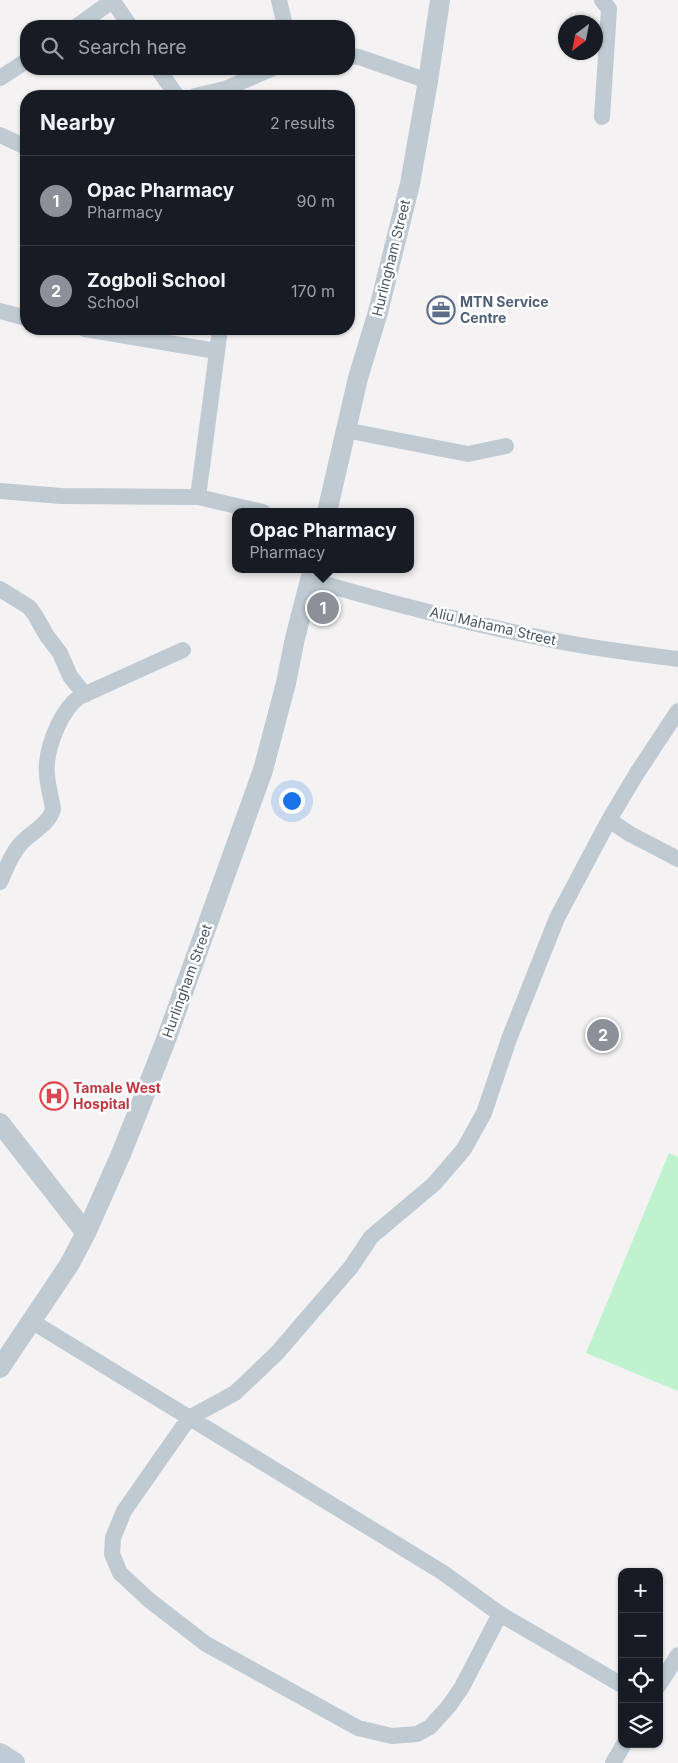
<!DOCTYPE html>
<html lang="en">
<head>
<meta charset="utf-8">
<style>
  body { margin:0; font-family:Inter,sans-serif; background:#242831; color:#f1f3f6 }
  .controls { position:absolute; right:15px; bottom:15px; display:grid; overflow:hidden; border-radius:10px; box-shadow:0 1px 4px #0004 }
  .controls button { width:45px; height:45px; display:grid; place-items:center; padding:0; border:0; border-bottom:1px solid #363941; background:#171b24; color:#f1f3f6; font:25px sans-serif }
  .compass { position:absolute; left:558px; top:15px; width:45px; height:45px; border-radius:50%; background:#171b24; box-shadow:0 1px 4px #0004; rotate:212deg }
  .you { position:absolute; left:291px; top:800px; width:18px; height:18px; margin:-12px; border:4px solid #fff; border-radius:50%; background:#1a73e8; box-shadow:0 0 0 8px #1a73e833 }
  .badge { display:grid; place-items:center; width:32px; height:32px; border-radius:50%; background:#8c9099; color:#fff; font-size:16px; font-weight:700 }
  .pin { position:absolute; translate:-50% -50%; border:2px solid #fff; box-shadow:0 1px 5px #0006 }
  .popup { position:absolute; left:232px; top:508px; width:182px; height:65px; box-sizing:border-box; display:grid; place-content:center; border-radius:10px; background:#171b24; filter:drop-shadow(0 1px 4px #0005); font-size:16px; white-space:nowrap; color:#9ea1a6 }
  .popup b { font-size:19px; color:#f1f3f6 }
  .popup::after { content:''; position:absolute; left:50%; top:100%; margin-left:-10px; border:10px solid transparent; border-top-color:#171b24 }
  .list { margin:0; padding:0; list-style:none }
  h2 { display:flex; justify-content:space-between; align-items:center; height:65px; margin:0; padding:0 20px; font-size:21px }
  h2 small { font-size:16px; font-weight:400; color:#9ea1a6 }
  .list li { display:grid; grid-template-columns:32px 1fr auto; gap:15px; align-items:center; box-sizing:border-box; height:90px; padding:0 20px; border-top:1px solid #363941 }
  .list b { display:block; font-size:19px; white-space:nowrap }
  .list p { margin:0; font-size:16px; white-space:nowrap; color:#9ea1a6 }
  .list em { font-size:16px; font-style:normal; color:#9ea1a6 }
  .icon { flex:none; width:28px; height:28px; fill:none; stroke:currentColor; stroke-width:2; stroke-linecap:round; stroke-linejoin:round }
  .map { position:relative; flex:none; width:678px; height:1763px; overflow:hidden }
  .search { position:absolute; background:#171b24; box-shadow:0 1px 4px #0004; left:20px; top:20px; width:335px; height:55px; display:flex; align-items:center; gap:12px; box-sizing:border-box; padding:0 18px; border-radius:20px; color:#9ea1a6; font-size:19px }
  .panel { position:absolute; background:#171b24; box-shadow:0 1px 4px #0004; left:20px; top:90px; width:335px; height:245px; border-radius:20px }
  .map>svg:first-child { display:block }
  .green { fill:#bff3cf }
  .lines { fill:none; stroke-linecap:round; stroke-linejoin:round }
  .minor { stroke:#bfcad2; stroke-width:16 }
  .tertiary { stroke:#bfcad2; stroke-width:20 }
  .secondary { stroke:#bfccd6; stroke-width:22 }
  .labels { text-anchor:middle; stroke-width:5; stroke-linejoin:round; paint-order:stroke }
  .street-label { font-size:14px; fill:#485761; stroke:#fff }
  .service-label { font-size:14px; font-weight:bold; fill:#4e5e75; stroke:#fff; text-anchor:start }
  .health-label { font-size:14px; font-weight:bold; fill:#be3a42; stroke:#fff; text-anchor:start }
</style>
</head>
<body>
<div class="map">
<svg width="678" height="1763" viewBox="0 0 678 1763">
  <rect width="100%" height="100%" fill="#f4f2f2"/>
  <path class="green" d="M 669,1153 L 678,1157 L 678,1391 L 586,1353 Z"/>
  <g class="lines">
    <path class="minor" d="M 112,0 L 130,26
      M 279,0 L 285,26
      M 77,26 L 112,1
      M 349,56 L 359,57 L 428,81
      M 158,69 L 177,96
      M 0,78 L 26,61
      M 195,96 L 225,89 L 271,69
      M 602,117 L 609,9 L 602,0
      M 0,135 L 26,147
      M 0,311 L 26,318
      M 85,329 L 216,351
      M 345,430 L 468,454 L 506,446
      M 0,491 L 61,496 L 198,497 L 263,512
      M 198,497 L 220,329
      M 310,580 C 387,602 465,623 543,638 C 587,648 633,653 678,659
      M 0,589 L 29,607 L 35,615 L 47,636 L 60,653 L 70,676 L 85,695
      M 678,711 L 637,773 L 609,820 L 630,834 L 678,859
      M 0,882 C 5,871 10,857 18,847 C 28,833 49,826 53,809 C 51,794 45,779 47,763 C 49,741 62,710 79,697 L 183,650
      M 31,1321 L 442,1572 L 500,1614 L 622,1685
      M 500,1614 L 462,1687 L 449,1706 L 430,1727 L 417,1734 L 392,1736 L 358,1728 L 206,1644 L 149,1600 L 120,1573 L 112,1554 L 113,1538 L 124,1511 L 189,1418 L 235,1393 L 277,1353 L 351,1267 L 371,1237 L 434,1184 L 464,1149 L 484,1113 L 509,1039 L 557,918 L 609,820
      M 659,1685 L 678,1655
      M 613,1763 L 624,1744"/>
    <path class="tertiary" d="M 327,512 L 358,378 L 378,312 L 410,184 L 428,81 L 440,0
      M 0,1123 L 86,1233
      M 0,1368 L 69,1265 L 86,1233 L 121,1154 L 137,1114 L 167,1037 L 263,770 L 286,683 L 295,638 L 313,569"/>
    <path class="secondary" d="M 0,1754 L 14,1763"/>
  </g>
  <defs>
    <g id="office-ring" transform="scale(1.4375)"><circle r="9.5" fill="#fff" stroke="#5c6f8a" stroke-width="1.5"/><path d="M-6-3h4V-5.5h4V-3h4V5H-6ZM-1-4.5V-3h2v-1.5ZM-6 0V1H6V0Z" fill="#5c6f8a"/></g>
    <g id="hospital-ring" transform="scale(1.4375)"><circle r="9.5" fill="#fff" stroke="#e0444e" stroke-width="1.5"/><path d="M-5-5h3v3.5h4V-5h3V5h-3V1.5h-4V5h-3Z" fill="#e0444e"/></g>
  </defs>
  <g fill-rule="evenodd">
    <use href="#office-ring" x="441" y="310"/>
    <use href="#hospital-ring" x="54" y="1096"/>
  </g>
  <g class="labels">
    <g class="street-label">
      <text transform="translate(391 258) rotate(-76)" y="5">Hurlingham Street</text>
      <text transform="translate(493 626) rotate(13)" y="5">Aliu Mahama Street</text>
      <text transform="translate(187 981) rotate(-70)" y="5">Hurlingham Street</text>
    </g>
    <g class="service-label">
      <text x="460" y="307">MTN Service<tspan x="460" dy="16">Centre</tspan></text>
    </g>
    <g class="health-label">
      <text x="73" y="1093">Tamale West<tspan x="73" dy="16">Hospital</tspan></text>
    </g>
  </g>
</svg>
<div class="controls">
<button>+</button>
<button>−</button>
<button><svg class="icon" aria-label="locate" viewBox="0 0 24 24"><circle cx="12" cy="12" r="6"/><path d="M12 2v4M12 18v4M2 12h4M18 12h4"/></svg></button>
<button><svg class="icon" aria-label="layers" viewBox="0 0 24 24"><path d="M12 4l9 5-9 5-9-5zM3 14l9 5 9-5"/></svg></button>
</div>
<svg class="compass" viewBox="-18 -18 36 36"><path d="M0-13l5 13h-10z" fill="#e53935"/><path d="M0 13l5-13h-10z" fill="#9ea1a6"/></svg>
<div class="you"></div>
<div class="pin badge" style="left:323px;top:608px">1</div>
<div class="popup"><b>Opac Pharmacy</b>Pharmacy</div>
<div class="pin badge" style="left:603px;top:1035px">2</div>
<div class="search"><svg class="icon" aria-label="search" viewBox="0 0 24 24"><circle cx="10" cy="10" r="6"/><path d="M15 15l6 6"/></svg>Search here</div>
<section class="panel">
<h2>Nearby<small>2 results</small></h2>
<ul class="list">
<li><span class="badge">1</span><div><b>Opac Pharmacy</b><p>Pharmacy</p></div><em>90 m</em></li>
<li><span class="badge">2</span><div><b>Zogboli School</b><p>School</p></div><em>170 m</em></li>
</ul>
</section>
</div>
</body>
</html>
